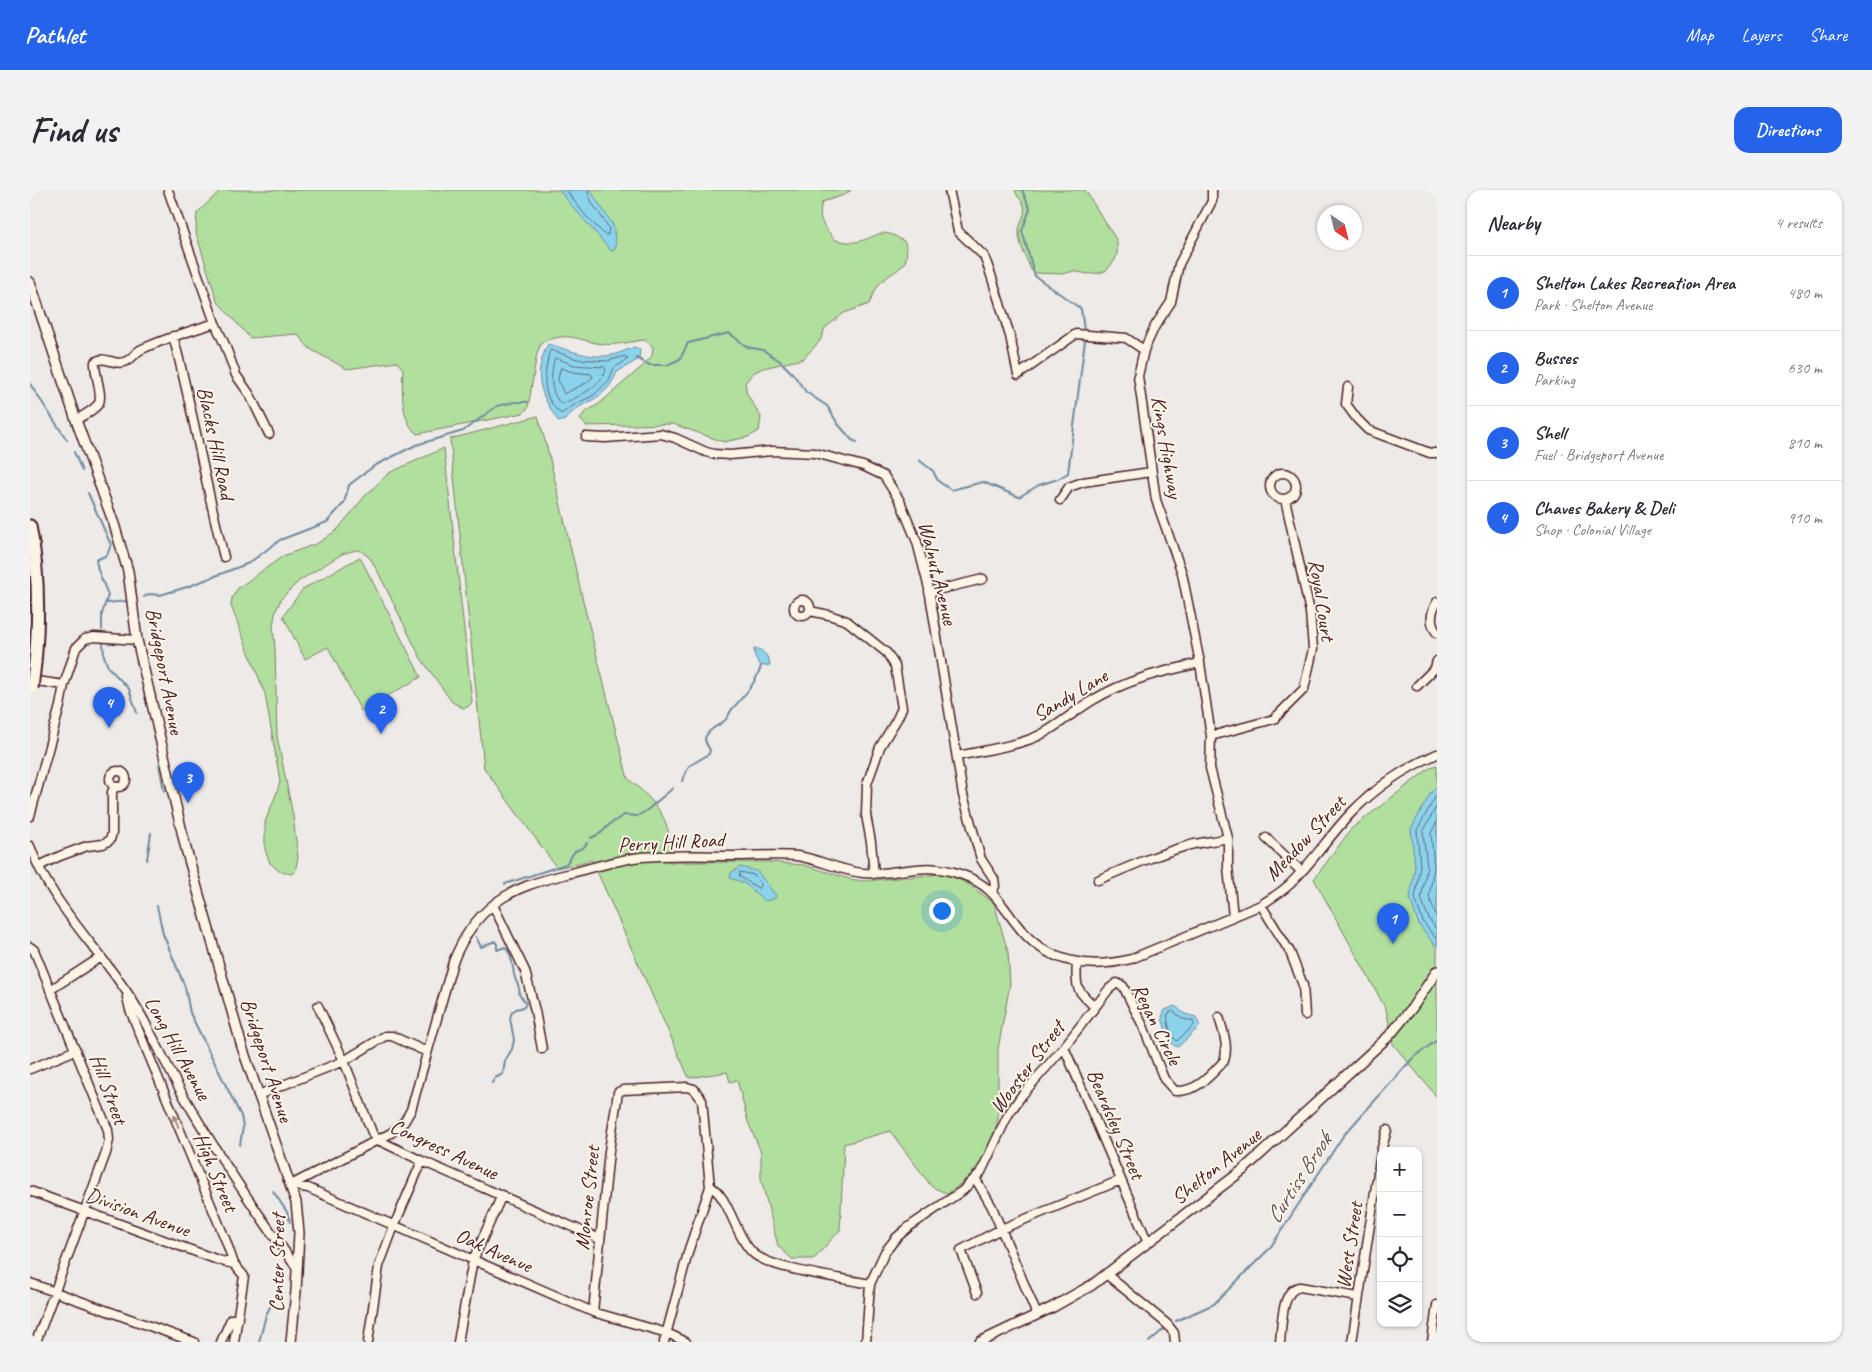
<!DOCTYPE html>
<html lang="en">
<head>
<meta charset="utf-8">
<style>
  body { margin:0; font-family:Caveat,sans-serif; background:#f2f2f3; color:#2b2b33 }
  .controls { position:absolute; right:15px; bottom:15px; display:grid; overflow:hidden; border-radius:10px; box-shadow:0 1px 4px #0004 }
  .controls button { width:45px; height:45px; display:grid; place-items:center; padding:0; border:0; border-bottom:1px solid #e1e1e2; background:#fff; color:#2b2b33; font:25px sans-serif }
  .compass { position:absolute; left:1287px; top:15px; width:45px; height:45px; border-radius:50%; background:#fff; box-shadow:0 1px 4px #0004; rotate:145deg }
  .you { position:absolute; left:911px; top:720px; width:18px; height:18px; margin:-12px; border:4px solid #fff; border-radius:50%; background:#1a73e8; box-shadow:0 0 0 8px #1a73e833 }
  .badge { display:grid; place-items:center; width:32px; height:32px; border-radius:50%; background:#2563eb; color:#fff; font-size:16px; font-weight:700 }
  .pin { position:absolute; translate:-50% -41px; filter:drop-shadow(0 1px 2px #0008) }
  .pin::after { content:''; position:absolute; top:26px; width:18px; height:15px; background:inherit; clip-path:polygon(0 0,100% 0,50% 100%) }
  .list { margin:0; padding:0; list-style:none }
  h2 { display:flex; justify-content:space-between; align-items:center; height:65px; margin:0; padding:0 20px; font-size:21px }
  h2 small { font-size:16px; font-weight:400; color:#7c7c81 }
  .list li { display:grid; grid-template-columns:32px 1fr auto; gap:15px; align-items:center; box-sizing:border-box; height:75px; padding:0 20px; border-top:1px solid #e1e1e2 }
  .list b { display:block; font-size:19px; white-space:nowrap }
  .list p { margin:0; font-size:16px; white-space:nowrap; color:#7c7c81 }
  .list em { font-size:16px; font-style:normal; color:#7c7c81 }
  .icon { flex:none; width:28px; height:28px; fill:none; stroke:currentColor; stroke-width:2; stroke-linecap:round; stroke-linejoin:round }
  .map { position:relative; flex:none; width:1407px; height:1152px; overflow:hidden; border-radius:15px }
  header { display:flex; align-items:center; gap:30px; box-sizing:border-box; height:70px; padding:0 25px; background:#2563eb; color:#fff }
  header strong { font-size:24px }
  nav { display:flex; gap:28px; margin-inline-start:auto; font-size:18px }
  .intro { display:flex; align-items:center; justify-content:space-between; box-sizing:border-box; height:120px; padding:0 30px }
  h1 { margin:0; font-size:35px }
  .button { padding:12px 22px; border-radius:15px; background:#2563eb; color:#fff; font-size:18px; font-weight:700 }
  main { display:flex; gap:30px; padding:0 30px }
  aside { flex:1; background:#fff; border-radius:15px; box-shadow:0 1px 4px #0004 }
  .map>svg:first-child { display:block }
  .green { fill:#b0df9e; stroke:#7d7f64 }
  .water { fill:#8bd3ed; stroke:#718b9f }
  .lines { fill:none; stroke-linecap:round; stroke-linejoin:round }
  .shore { stroke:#646779; stroke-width:1 }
  .stream { stroke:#718b9f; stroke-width:2 }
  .minor-casing { stroke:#4a1f2b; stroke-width:11 }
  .major-casing { stroke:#4a1f2b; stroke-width:12 }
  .highway-casing { stroke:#4a1f2b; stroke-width:15 }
  .minor { stroke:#fcf5e5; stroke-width:8 }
  .major { stroke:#fcf5e5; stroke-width:9 }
  .highway { stroke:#fcf5e5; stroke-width:11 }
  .highway-bridge-casing { stroke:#4a1f2b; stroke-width:15; stroke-linecap:butt }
  .highway-bridge { stroke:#fcf5e5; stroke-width:11 }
  .oneway { fill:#a38a88 }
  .labels { text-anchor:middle; stroke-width:4; stroke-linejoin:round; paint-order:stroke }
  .street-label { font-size:21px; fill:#4a1f2b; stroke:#fcf5e5 }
  .water-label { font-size:22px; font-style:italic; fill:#5e5565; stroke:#fcf5e5 }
</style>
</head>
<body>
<header>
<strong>Pathlet</strong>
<nav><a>Map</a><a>Layers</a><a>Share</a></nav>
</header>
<div class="intro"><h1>Find us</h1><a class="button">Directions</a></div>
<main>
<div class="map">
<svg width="1407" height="1152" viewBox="0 0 1407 1152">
  <rect width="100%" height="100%" fill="#edeae7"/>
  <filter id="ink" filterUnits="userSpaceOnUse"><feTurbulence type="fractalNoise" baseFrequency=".02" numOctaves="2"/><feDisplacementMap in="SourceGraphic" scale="10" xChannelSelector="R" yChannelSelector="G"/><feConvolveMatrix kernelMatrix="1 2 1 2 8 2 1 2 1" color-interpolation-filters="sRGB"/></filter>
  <g filter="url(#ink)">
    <path class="green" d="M 191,0 L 821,0 L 814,5 L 792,12 C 787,31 794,36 805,50 C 811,51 819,53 826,52 C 850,47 850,35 875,52 C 883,82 861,78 848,96 C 844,101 842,108 839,114 L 814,123 L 795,138 L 790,151 L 773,169 L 733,178 L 723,183 L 715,193 L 717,204 L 731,227 L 729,241 L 718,247 L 694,252 L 643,234 L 556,236 L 550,229 L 554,223 L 569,214 L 614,175 L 622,166 L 623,157 L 615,150 C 602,151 586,156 572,154 C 546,150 541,141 512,152 L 507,163 L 498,218 L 493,223 L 387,244 C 370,229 372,200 373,179 L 367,172 L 317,179 L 280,159 L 267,144 L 220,148 L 187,111 L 166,43 L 167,23 Z
      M 985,0 L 1055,0 L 1087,51 L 1087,64 L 1085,70 L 1077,80 L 1070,83 L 1057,84 L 1044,81 L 1033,84 L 1004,83 L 1001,80 C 997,69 989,55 989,43 C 988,34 997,25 994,16 C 993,10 987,8 985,0 Z
      M 508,226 L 519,265 L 554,415 L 598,589 C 615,602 636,622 639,645 C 641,654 639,664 639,672 L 739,672 L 774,675 L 820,689 L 834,691 L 911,684 L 924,687 L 940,695 L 964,713 L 978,762 L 980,794 L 968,859 L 968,928 L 962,955 L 955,966 L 941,985 L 918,1004 L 902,997 L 860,941 L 814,954 L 810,1040 L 784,1069 L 762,1069 L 748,1056 L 731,989 L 731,962 L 718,932 L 707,890 L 700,892 L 697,882 L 659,888 L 562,670 L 527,678 L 454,578 L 420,249 Z
      M 414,258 L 442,512 L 438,517 L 433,518 L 422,512 L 390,467 L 348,382 L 340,368 L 331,361 L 326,360 L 312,364 L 269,391 L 251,409 L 245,423 L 243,437 L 245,458 L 247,546 L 263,626 L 268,667 L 265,682 L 261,684 L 249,681 L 240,673 L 235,660 L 235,632 L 247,602 L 250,592 L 248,579 L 235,504 L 201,416 L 202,408 L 208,398 L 253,366 L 288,353 L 307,340 L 335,306 L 359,283 Z
      M 330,367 L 391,487 L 331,521 L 298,457 L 275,469 L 253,426 L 273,399 Z
      M 1407,575 L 1407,907 L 1363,854 L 1356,819 L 1284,689 L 1322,638 L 1401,577 Z"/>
    <path class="water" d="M 529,0 L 560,0 L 583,35 L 586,56 L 584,60 L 581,61 C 564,40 545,21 529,0 Z
      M 518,154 C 540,160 566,172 589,163 C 594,161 599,159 604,157 L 610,159 L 609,169 L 587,182 C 574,215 551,208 535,230 L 529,232 C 510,205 502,185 518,154 Z
      M 724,458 C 731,458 740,467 740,475 L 731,476 L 725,467 Z
      M 1407,596 L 1407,758 L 1389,735 L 1380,709 L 1385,676 L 1381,639 L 1400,604 Z
      M 710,677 L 727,681 L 744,703 L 746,706 L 744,709 L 735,711 L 714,693 L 700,688 L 701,683 Z
      M 1145,816 L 1155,824 L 1166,827 L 1170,836 L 1148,857 C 1138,854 1138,847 1135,838 C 1133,830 1130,828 1135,820 Z"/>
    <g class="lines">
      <path class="shore" d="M 536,0 L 555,25 L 575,45 L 578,45 L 579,38 L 562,13 L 557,0
        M 521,160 L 547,169 L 577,171 L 595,166 L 598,169 L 584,178 L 579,190 L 564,205 L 544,215 L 531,224 C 510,205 514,188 519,163 Z
        M 526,168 L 544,175 L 574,177 L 576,180 C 570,197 547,208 531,214 C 519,201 521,186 524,170 Z
        M 531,178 L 543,182 L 561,184 L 563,187 L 556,193 L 534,204 L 528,190 Z
        M 1407,604 L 1387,640 L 1390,676 L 1385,708 L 1393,732 L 1407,750
        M 1407,615 L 1393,642 L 1397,677 L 1391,708 L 1399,729 L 1407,740
        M 1407,631 L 1401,643 L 1404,677 L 1399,707 L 1407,728
        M 710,682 L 724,685 L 731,694 L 731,697 L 728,698 L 710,687 Z
        M 1143,821 L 1153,829 L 1163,831 L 1164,835 L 1147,851 C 1141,847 1136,831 1138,824 Z"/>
      <path class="stream" d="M 992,0 L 1000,19 L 992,41 L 1005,86 L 1051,119 L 1054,140
        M 606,168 L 620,175 L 637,175 L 650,169 L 658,153 L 699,143 L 717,157 L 733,160 L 750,171 L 763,184 L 776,202 L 797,216 L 808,234 L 822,250 L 827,252
        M 0,194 L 37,250
        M 44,262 L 52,281
        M 889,270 L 903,281 L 908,291 L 921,300 L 953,292 L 989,307 L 1009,295 L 1028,289 L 1038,283 L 1055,150
        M 58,303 L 81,355 L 77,365 L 66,370 L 68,380 L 78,405 L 72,424 L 72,440
        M 114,407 L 119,404 L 130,405 L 157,397 L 219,373 L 250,350 L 297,332 L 314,313 L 319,295 L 344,276 L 386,255 L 433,241 L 467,216 L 485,212 L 498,212
        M 77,413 L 97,411
        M 73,453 L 74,466 L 78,477 L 99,499 L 107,523
        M 129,574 L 134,601
        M 652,591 L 659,576 L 679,564 L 680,560 C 678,556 673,551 676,546 C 680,537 692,535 697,528 C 699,525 700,521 703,518 C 715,505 726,493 731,476
        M 561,648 L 571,643 L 580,634 L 594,625 L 607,626 L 616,621 L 643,598
        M 117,670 L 121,643
        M 475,694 L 536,674 L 545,661 L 553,658 L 557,653
        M 127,716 L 133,744 L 155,797 L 160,823 L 211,926 L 213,937 L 210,955
        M 446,747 L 451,757 L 465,751 L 467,754 L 467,760 L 475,757 C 483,765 482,778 485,788 C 487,795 491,797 489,804 L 496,813 L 494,817 L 486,819 L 482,822 L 480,828 L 484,850 L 482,859 L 475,871 L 473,884 L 465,888 L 462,893
        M 243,1001 L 257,1022 L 260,1032
        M 1146,1131 L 1184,1114 L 1240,1058 L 1313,946 L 1383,868 L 1407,850
        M 229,1152 L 236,1125 L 242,1113
        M 1119,1152 L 1135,1138"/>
      <g class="minor-casing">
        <path id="minor" d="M 919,0 L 928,41 L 954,66 L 961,85 L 980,146 L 988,185 L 1046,144 L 1096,148 L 1114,160
          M 1182,0 L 1182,11 L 1149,74 L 1141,112 L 1125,136 L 1114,160 L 1108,186 L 1126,310 L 1152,383 L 1170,473 L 1181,546 L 1180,578 L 1198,648 L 1198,677 L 1203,727
          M 185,133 L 195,155 L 206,185 L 220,205 L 239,244
          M 143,146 C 163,219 175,294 194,367
          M 1318,197 L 1316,214 L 1327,229 L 1338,240 L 1400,263 L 1407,263
          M 46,230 C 52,226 65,220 69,213 C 73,204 64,183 65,172 C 76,165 84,176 94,172 C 102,170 105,162 112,159 C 136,148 160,141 185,133 L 138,0
          M 556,247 L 575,248 L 631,244 L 645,248 L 676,262 L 684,264 L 700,265 L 742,261 L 785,263 L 833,276 L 854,286 L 870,311 L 887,352 L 899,399 L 933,605 L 951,669 L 964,689 L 965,696 L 962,702
          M1240 296a13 13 0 1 1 26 0a13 13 0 1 1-26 0Z
          M 1030,310 L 1039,297 L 1053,292 L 1121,282
          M 899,402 L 953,389
          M764 418a8 8 0 1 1 16 0a8 8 0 1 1-16 0Z
          M 1407,412 C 1401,422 1399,433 1407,443
          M 780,421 L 799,425 L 817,431 L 857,463 L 865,476 L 872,518 L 867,529 L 850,557 L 837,594 L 836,625 L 841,652 L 844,684
          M 0,490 L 34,495
          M 1387,496 L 1405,478 L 1407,471
          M 1181,546 L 1244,529 L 1274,499 L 1283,459 L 1280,422 L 1255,309
          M 927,566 C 951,561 975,558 998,550 C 1022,542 1041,523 1063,510 C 1098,489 1131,482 1170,473
          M80 589a8 8 0 1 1 16 0a8 8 0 1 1-16 0Z
          M 0,626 L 30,516 L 34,495 L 46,458 L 55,449 L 64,447 L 107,450
          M 1236,648 L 1271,681
          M 0,656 C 21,715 71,760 104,813 C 123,844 137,878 156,910 C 189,967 227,1023 266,1077
          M 9,676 L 30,666 L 57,656 L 73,654 L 80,650 L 82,643 L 82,602 L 85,596
          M 1068,690 C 1098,677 1128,664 1160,655 C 1172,652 1185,651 1198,648
          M 463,715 L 495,781 L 505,821 L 512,859
          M 1231,715 L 1260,762 L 1273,795 L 1275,825
          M 0,757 L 4,760 L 78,940 L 79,950 L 76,963 L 6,1152
          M 1047,773 C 1045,799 1047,800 1065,817
          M 20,800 L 71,767
          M 97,807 L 100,820 L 196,1051 L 204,1074 L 214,1086 L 204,1152
          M 288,816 L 314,871 L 343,945 L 348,950 L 392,971 L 570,1049
          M 1034,857 L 1118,1053
          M 0,879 L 46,860
          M 228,905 L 314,871 L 355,846 L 362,846 L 397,862
          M 1351,961 L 1357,940
          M 945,988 L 962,1017 L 1007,1125
          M 261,995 L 361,943 L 374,932 L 381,920 L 423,772 C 432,749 445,729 464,714 C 484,698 509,691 533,685 C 557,679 580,672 604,668 C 637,664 672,666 706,666 C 726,666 747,664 767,666 C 789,669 810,681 833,683 C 869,686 892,670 930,684 C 966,696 971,717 993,742 C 1021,774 1062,779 1101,769 L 1231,715 C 1240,709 1250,703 1259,695 C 1283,672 1301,643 1324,620 C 1348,596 1377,577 1407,564
          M 261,995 L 278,998 L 563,1122 L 637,1143 L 656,1152
          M 680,997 C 698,1003 706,1049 724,1064 C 744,1080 812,1088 840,1094
          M 0,1001 L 188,1070 L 204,1074
          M 1076,1084 L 1137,1134 L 1144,1143 L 1145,1152
          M 0,1093 L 164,1152
          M 947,1103 L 931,1060 L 971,1039 L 1091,990
          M 563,1122 L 579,961 L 588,902 L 593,900 L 657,897 L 664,899 L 672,910 L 680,997 L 659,1059 L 634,1152
          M 191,1152 L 201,1129 L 208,1129
          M 338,1152 L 349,1076 L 364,1036 L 392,971
          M 428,1152 L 443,1070 L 472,1005
          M 836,1152 L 840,1094 L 855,1062 L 866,1048 L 880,1036 L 932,1001 L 951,982 L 978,925 L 992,905 L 1034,857 L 1079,799 L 1087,793 L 1093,796 L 1113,836 L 1134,889 L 1145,901 C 1167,902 1180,886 1194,871 C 1199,857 1193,841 1189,827
          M 1250,1152 C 1252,1136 1251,1099 1270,1097 L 1328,1107
          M 1322,1152 L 1351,963
          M 1402,1152 L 1407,1115"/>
      </g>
      <g class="major-casing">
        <path id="major" d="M 0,92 L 46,230 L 84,334 L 98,381 L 107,450 L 156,659 L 212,857 L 266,1012 L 269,1043 L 266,1101 L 261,1152
          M 950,1152 L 1023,1117 L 1062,1095 L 1213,980 L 1360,845 L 1382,818 L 1407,781"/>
      </g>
      <g class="highway-casing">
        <path id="highway" d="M 0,336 C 9,380 9,429 5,473"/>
      </g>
      <use href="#minor" class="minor"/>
      <use href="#major" class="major"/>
      <use href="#highway" class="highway"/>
      <g class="highway-bridge-casing">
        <path id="highway-bridge" d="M 2,498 L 5,473"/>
      </g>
      <use href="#highway-bridge" class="highway-bridge"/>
    </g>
    <defs><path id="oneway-solid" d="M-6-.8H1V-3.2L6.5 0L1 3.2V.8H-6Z" transform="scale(1.25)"/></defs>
    <use class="oneway" href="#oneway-solid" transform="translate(146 931) rotate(-112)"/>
  </g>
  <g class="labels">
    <g class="street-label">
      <text transform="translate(186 253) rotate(78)" y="7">Blacks Hill Road</text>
      <text transform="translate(1137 257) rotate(80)" y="7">Kings Highway</text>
      <text transform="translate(908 383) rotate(76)" y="7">Walnut Avenue</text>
      <text transform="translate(1292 410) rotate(81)" y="7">Royal Court</text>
      <text transform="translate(135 481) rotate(79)" y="7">Bridgeport Avenue</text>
      <text transform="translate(1040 505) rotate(-31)" y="7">Sandy Lane</text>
      <text transform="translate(1275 648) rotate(-47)" y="7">Meadow Street</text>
      <text transform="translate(641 652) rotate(-3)" y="7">Perry Hill Road</text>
      <text transform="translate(1127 834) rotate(64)" y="7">Regan Circle</text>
      <text transform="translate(148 858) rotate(61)" y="7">Long Hill Avenue</text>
      <text transform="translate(237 870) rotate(72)" y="7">Bridgeport Avenue</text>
      <text transform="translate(997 877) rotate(-53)" y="7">Wooster Street</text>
      <text transform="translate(79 899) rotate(70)" y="7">Hill Street</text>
      <text transform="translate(1086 934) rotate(67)" y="7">Beardsley Street</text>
      <text transform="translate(414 959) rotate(25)" y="7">Congress Avenue</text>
      <text transform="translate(1186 976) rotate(-39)" y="7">Shelton Avenue</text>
      <text transform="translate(186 982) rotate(67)" y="7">High Street</text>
      <text transform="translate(557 1008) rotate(-84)" y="7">Monroe Street</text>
      <text transform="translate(108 1022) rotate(20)" y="7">Division Avenue</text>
      <text transform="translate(1319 1055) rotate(-81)" y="7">West Street</text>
      <text transform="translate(464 1060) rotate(24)" y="7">Oak Avenue</text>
      <text transform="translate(247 1073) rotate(-89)" y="7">Center Street</text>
    </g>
    <g class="water-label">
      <text transform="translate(1268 988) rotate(-57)" y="8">Curtiss Brook</text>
    </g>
  </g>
</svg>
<div class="controls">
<button>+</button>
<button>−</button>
<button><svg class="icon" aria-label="locate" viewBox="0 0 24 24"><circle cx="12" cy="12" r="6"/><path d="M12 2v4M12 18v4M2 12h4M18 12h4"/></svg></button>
<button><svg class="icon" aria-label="layers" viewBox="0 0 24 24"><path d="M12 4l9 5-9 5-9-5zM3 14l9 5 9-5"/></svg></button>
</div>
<svg class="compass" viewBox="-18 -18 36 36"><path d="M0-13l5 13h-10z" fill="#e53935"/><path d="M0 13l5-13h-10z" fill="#7c7c81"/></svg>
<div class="you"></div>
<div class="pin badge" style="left:1363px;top:754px">1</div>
<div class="pin badge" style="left:351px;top:544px">2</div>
<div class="pin badge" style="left:158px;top:613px">3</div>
<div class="pin badge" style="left:79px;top:538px">4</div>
</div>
<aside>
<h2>Nearby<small>4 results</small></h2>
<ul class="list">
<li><span class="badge">1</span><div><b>Shelton Lakes Recreation Area</b><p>Park · Shelton Avenue</p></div><em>480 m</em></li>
<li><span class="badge">2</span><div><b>Busses</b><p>Parking</p></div><em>630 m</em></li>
<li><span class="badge">3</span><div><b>Shell</b><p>Fuel · Bridgeport Avenue</p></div><em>810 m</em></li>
<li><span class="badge">4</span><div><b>Chaves Bakery &amp; Deli</b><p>Shop · Colonial Village</p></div><em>910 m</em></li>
</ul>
</aside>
</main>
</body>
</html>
